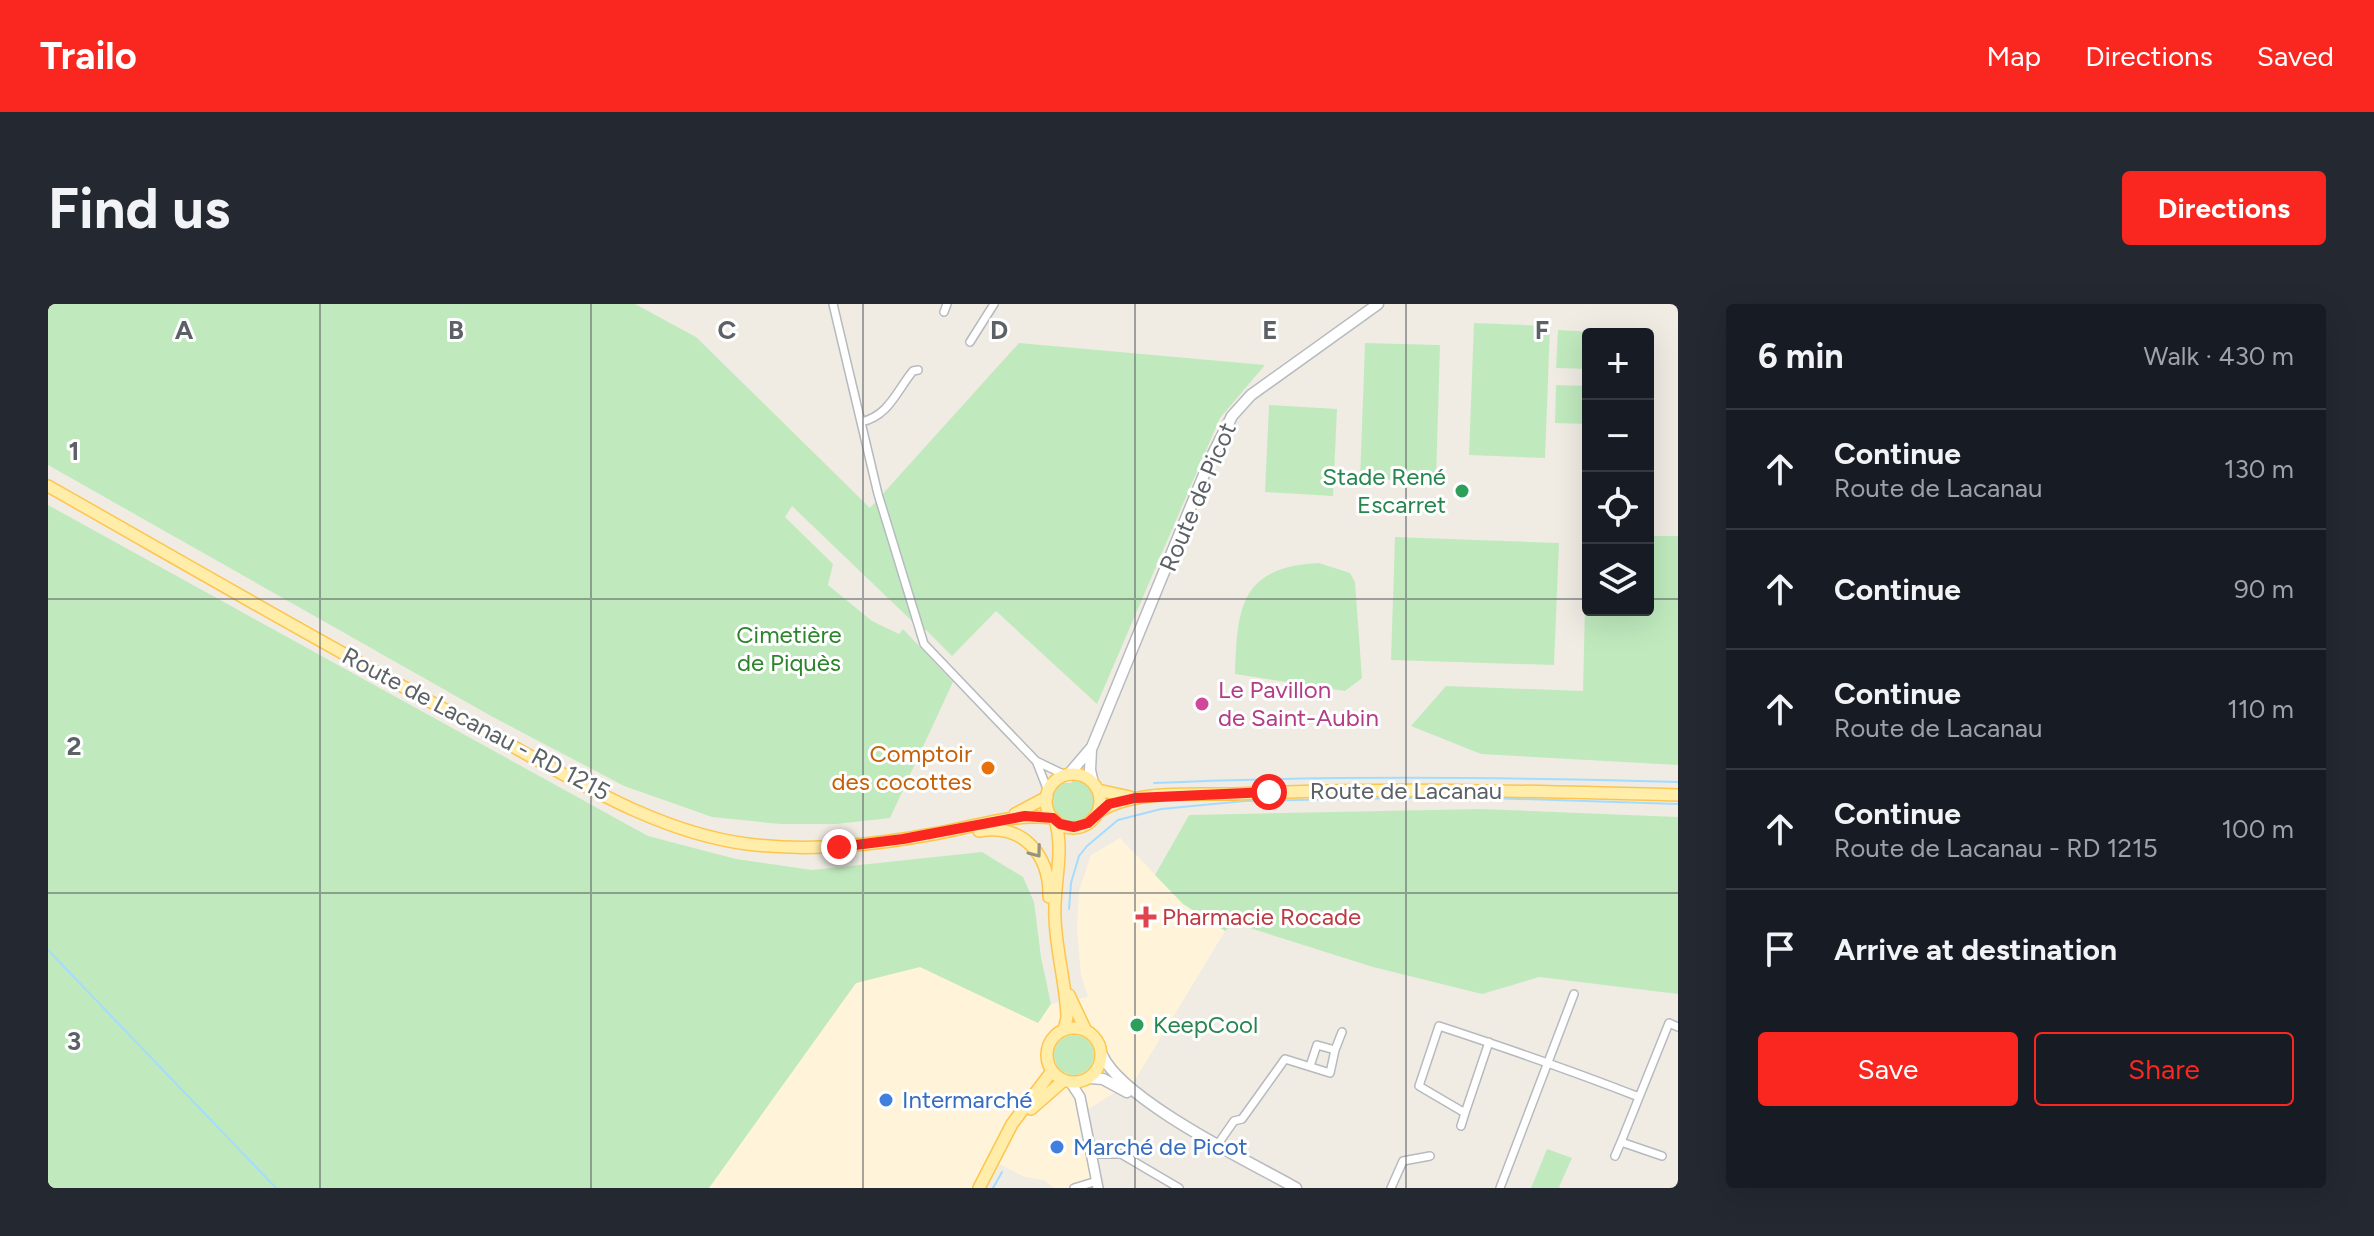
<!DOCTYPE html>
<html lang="en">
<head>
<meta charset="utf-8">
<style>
  body { margin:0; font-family:Figtree,sans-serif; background:#242831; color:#f1f3f6 }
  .controls { position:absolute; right:24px; top:24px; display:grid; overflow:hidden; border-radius:8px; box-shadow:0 8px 32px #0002 }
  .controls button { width:72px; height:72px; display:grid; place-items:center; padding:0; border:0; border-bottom:2px solid #363941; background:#171b24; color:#f1f3f6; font:40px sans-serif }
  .stop { position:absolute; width:24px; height:24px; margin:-18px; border:6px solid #f92720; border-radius:50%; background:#fff }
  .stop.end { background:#f92720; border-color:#fff; box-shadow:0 2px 8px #0008 }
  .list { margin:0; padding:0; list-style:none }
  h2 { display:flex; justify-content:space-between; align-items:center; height:104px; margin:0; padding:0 32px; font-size:34px }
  h2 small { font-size:26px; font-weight:400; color:#9ea1a6 }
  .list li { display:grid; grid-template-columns:52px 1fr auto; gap:24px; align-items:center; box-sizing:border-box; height:120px; padding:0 32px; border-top:2px solid #363941 }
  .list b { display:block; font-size:30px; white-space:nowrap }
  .list p { margin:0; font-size:26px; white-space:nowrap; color:#9ea1a6 }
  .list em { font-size:26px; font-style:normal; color:#9ea1a6 }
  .actions { display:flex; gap:16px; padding:24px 32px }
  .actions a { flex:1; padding:18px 0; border:2px solid #f92720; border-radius:8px; text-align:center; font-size:28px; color:#f92720 }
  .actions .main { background:#f92720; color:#fff }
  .icon { flex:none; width:44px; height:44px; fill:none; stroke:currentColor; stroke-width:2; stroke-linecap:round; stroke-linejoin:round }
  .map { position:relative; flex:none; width:1630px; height:884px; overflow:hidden; border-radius:8px }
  header { display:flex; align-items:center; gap:48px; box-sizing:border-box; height:112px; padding:0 40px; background:#f92720; color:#fff }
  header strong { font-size:38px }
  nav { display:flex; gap:44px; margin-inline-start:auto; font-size:28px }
  .intro { display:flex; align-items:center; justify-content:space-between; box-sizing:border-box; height:192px; padding:0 48px }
  h1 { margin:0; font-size:56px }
  .button { padding:20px 36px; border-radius:8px; background:#f92720; color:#fff; font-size:28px; font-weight:700 }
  main { display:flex; gap:48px; padding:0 48px }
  aside { flex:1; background:#171b24; border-radius:8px; box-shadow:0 8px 32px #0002 }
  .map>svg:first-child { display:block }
  .commercial { fill:#fff4d9 }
  .green { fill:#c0eabe }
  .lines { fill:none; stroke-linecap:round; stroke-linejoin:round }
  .stream { stroke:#a4dcff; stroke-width:2 }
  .minor-casing { stroke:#b6babf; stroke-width:10 }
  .tertiary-casing { stroke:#b6babf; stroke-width:12 }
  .secondary-casing { stroke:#b7bbc1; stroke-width:13 }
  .primary-casing { stroke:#fec54e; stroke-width:14 }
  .minor { stroke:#fff; stroke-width:7 }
  .tertiary { stroke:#fff; stroke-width:9 }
  .secondary { stroke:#fff; stroke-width:10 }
  .primary { stroke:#ffeda9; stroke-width:11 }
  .oneway { stroke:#95927d }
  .route { stroke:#f92720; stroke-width:10 }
  .grid { fill:none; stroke:#5c6166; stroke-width:2; stroke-opacity:0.55 }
  .leisure-dot { fill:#2e9e5b; stroke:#fff; stroke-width:3 }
  .hotel-dot { fill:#d1479c; stroke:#fff; stroke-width:3 }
  .food-dot { fill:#e8710a; stroke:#fff; stroke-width:3 }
  .health-dot { fill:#e0444e; stroke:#fff; stroke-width:3 }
  .shop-dot { fill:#3f7fe0; stroke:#fff; stroke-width:3 }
  .labels { text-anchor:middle; stroke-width:6; stroke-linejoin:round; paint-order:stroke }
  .leisure-label { font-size:24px; fill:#27864d; stroke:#fff; text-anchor:end }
  .street-label { font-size:24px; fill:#5c6166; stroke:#fff }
  .park-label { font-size:24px; fill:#2c842c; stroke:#fff }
  .hotel-label { font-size:24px; fill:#b23c85; stroke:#fff; text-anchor:start }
  .food-label { font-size:24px; fill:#c56008; stroke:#fff; text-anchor:end }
  .health-label { font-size:24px; fill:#be3a42; stroke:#fff; text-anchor:start }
  .shop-label { font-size:24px; fill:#366cbe; stroke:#fff; text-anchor:start }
  .grid-label { font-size:26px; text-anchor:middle; font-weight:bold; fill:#5c6166; stroke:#fff; stroke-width:6; stroke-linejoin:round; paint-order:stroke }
</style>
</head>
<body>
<header>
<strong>Trailo</strong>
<nav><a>Map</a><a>Directions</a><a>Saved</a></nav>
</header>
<div class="intro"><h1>Find us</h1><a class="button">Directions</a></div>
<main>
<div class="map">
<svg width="1630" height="884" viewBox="0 0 1630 884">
  <rect width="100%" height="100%" fill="#f0ece4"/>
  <path class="commercial" d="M 1072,534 L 1135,600 L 1177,627 L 1087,776 L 1037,807 L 1049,877 L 1027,884 L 1006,884 L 996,876 L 977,873 L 945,857 L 931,884 L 661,884 L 808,679 L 872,663 L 990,719 L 1003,700 L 1040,693 L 1033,671 L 1029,624 L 1031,587 L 1043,551 Z"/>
  <path class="green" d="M 0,0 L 587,0 L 648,33 L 822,204 L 971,39 L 1217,61 L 1172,114 L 1049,400 L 948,307 L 904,352 L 879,327 L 868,321 L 744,202 L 737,213 L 785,260 L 780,281 L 824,317 L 851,330 L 855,325 L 905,378 L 842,514 L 788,520 L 732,520 L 664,513 L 576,482 L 443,412 L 0,161 Z
    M 1426,19 L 1502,22 L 1497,154 L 1421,151 Z
    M 1510,26 L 1547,28 L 1547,30 L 1540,30 L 1540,65 L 1508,64 Z
    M 1317,39 L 1392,41 L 1388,177 L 1312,175 Z
    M 1508,81 L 1540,82 L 1540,120 L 1507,119 Z
    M 1221,101 L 1289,105 L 1285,192 L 1217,188 Z
    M 0,201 L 600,532 L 688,555 L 764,566 L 934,548 L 975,573 L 986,598 L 993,653 L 1003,700 L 990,719 L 872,663 L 808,679 L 661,884 L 0,884 Z
    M 1600,232 L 1630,232 L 1630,461 L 1433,450 L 1363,422 L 1398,382 L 1535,387 L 1538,258 L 1540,256 L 1540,306 L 1600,306 Z
    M 1347,233 L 1511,239 L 1506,361 L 1343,356 Z
    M 1271,259 L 1302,269 L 1307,278 L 1314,374 L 1297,387 L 1187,370 C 1189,302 1193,263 1271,259 Z
    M 1026,474 L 1041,481 C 1064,516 1007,536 1002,495 L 1011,479 L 1023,479 Z
    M 1432,505 L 1630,513 L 1630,690 L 1491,673 L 1434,690 L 1325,663 L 1186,619 L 1177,627 L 1135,600 L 1107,571 L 1141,511 Z
    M1006 751a20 20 0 1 1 40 0a20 20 0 1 1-40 0Z
    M 1499,845 L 1524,854 L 1511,883 L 1513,884 L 1483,884 Z"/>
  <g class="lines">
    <path class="stream" d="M 1106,479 C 1281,471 1455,473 1630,478
      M 1021,605 L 1023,579 L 1031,552 L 1039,542 L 1070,516 L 1113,505 L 1197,497 L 1409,493 L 1630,500
      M 0,646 L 228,884
      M 945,884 L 954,868"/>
    <g class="minor-casing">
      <path id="minor" d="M 785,0 L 830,190 L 876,340 L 988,457 L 1017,471
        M 896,8 L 899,0
        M 922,38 L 946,0
        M 813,118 C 841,112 849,86 865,67 L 870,66
        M 989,459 L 1000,487
        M 1441,738 L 1417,809 L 1371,782 L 1391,722 C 1458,744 1525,767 1591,793
        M 1287,746 L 1294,728
        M 1413,822 L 1417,809
        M 1170,840 L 1186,817 L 1194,815 L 1237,755 L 1282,769 L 1287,746 L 1269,741 L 1262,762
        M 1044,850 L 1073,850 L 1131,884
        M 1567,852 L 1573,838
        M 1614,852 L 1573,838 L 1621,719 L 1630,723
        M 1026,884 L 1049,877
        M 1343,884 L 1355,857 L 1382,852
        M 1452,884 L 1526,690"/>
    </g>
    <g class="tertiary-casing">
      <path id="tertiary" d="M 1023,779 L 1032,793 L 1050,884"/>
    </g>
    <g class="secondary-casing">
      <path id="secondary" d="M 1043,445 L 1042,466 L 1045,479
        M 1021,470 L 1044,443 L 1162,156 L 1184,112 L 1203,91 L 1330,0
        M 1054,751 C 1075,797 1202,858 1248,884
        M 1042,774 L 1055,775 L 1079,788"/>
    </g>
    <g class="primary-casing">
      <path id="primary" d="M 0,182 C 148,266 294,351 444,431 C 524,474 607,528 699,540 C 764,548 827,541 891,529 C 929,522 966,509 1005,514
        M998 497a27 27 0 1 1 54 0a27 27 0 1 1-54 0Z
        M 1050,486 L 1082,493
        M 1049,509 C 1085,485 1143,491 1186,490 C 1334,483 1482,487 1630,491
        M 967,510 L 999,493
        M 1007,516 C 1017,548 1005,582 1007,614 C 1008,647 1018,680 1019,713 L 1016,726
        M 931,527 C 975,519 1002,551 1001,593
        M 1021,691 L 1038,727
        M999 751a27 27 0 1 1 54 0a27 27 0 1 1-54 0Z
        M 983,805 L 1015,777
        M 931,884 L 964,820 L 1004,767"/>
    </g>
    <use href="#minor" class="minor"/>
    <use href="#tertiary" class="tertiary"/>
    <use href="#secondary" class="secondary"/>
    <use href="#primary" class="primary"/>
  </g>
  <defs><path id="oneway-chevron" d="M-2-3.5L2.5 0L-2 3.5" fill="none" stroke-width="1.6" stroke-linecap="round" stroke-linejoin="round" transform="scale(2)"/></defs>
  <use class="oneway" href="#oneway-chevron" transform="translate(988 548) rotate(53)"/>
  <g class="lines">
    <path class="route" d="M 791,543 L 855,535 L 977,512 L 1005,514 L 1012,520 L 1026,523 L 1040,519 L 1061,500 L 1087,494 L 1221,488"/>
  </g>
  <path class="grid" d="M 272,0 L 272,884M 543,0 L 543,884M 815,0 L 815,884M 1087,0 L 1087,884M 1358,0 L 1358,884M 0,295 L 1540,295M 1600,295 L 1630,295M 0,589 L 1630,589"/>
  <g class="leisure-dot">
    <circle cx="1414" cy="187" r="8"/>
    <circle cx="1089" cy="721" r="8"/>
  </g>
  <circle class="hotel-dot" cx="1154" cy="400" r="8"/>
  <circle class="food-dot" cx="940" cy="464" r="8"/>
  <path class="health-dot" d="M1094 601h8v8h8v8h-8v8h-8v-8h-8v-8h8z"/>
  <g class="shop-dot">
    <circle cx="838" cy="796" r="8"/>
    <circle cx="1009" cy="843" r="8"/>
  </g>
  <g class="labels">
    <g class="leisure-label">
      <text x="1398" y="181">Stade René<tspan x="1398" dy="28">Escarret</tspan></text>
      <text x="1105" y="729" text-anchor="start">KeepCool</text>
    </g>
    <g class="street-label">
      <text transform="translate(1150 193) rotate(-67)" y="8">Route de Picot</text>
      <text transform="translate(428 420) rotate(28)" y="8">Route de Lacanau - RD 1215</text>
      <text x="1358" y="495">Route de Lacanau</text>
    </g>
    <g class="park-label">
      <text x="741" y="339">Cimetière<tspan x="741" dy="28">de Piquès</tspan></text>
    </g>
    <g class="hotel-label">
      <text x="1170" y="394">Le Pavillon<tspan x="1170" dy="28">de Saint-Aubin</tspan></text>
    </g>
    <g class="food-label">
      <text x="924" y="458">Comptoir<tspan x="924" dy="28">des cocottes</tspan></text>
    </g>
    <g class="health-label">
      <text x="1114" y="621">Pharmacie Rocade</text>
    </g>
    <g class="shop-label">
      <text x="854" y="804">Intermarché</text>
      <text x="1025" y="851">Marché de Picot</text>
    </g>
  </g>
  <g class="grid-label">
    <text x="136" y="35">A</text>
    <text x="408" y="35">B</text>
    <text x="679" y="35">C</text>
    <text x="951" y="35">D</text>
    <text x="1222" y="35">E</text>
    <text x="1494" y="35">F</text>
    <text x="26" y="156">1</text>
    <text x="26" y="451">2</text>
    <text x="26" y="746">3</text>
  </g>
</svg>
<div class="controls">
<button>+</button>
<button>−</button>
<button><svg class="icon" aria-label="locate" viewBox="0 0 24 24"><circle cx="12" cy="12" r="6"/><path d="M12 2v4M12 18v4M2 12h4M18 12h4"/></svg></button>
<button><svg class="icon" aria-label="layers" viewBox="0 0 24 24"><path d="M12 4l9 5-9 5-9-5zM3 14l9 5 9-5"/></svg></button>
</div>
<div class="stop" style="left:1221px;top:488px"></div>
<div class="stop end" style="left:791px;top:543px"></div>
</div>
<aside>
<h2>6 min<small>Walk · 430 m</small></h2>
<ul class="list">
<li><svg class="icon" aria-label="ahead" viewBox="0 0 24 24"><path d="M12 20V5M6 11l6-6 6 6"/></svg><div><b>Continue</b><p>Route de Lacanau</p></div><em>130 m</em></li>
<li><svg class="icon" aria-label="ahead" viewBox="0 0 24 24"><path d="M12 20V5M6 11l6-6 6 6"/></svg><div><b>Continue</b></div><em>90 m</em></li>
<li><svg class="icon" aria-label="ahead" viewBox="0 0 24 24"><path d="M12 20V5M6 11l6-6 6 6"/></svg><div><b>Continue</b><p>Route de Lacanau</p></div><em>110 m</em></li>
<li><svg class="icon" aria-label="ahead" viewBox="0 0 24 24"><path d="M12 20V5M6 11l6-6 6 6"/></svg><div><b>Continue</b><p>Route de Lacanau - RD 1215</p></div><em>100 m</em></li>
<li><svg class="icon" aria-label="arrive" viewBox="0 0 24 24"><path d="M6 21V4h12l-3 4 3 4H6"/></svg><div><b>Arrive at destination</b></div></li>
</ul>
<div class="actions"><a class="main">Save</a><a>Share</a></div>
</aside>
</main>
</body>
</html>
